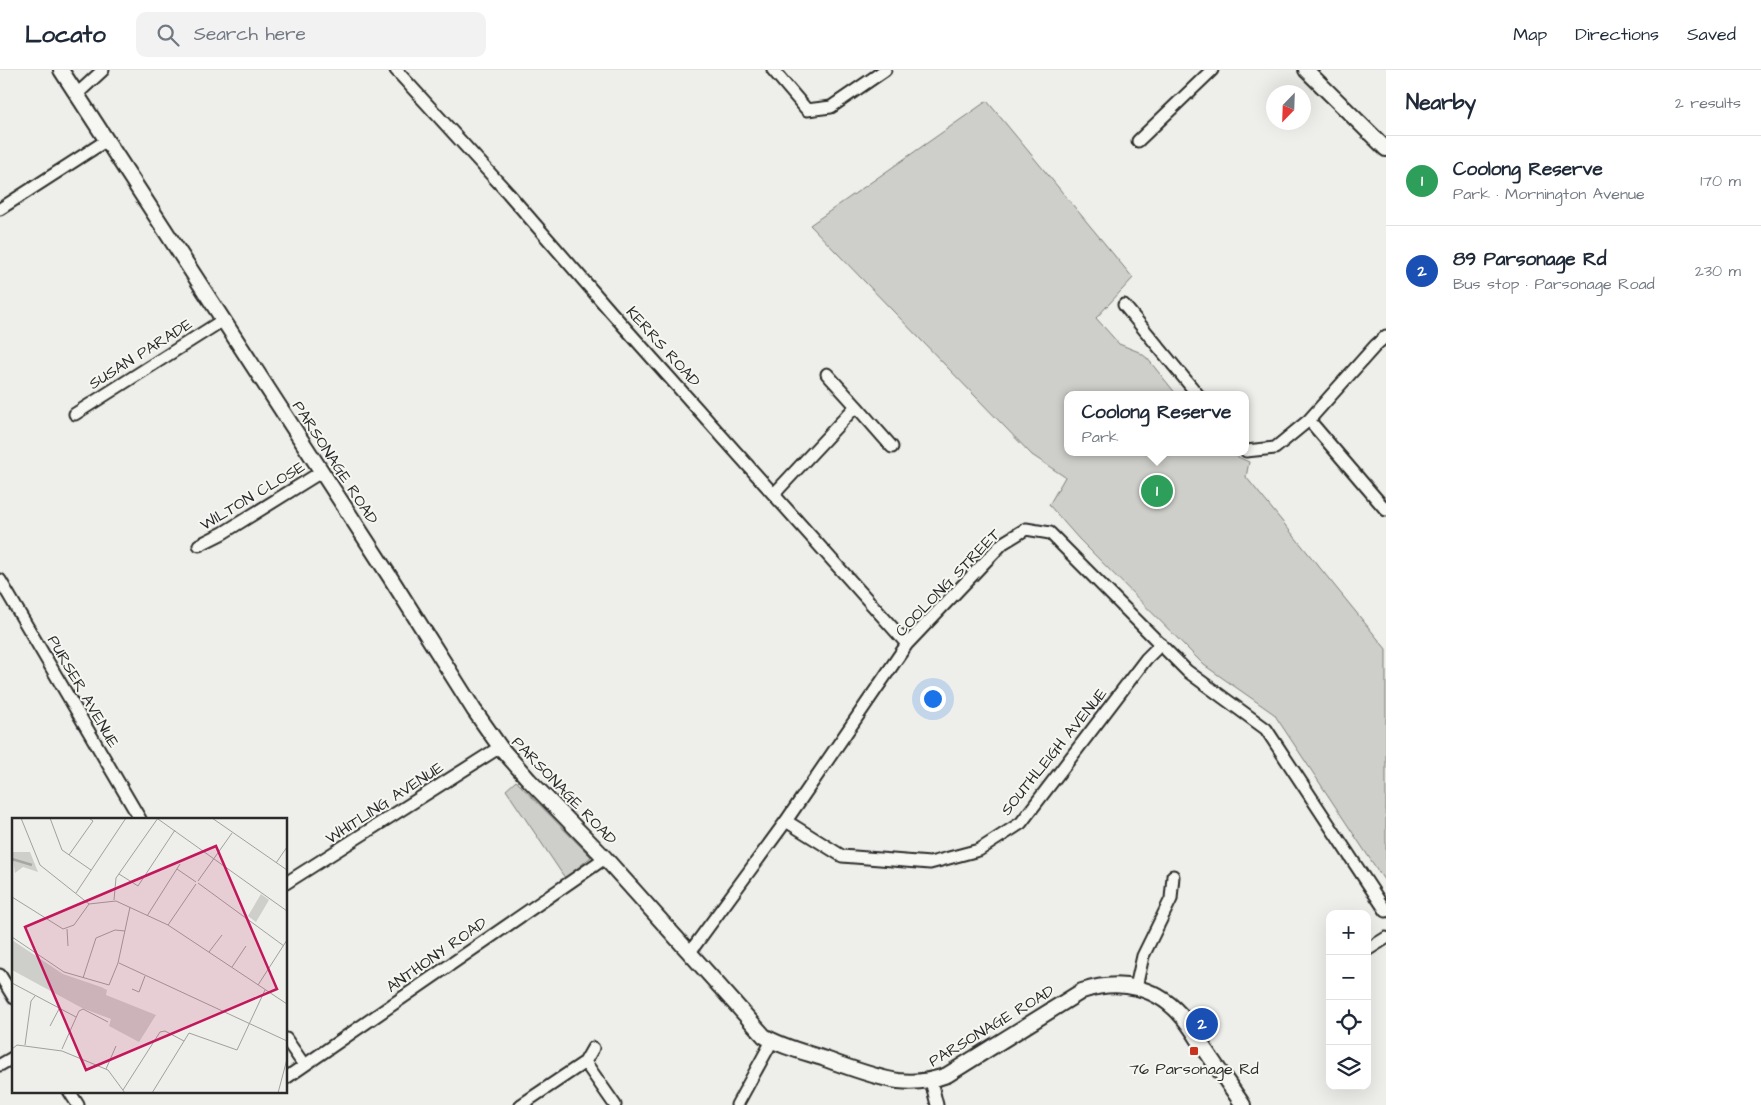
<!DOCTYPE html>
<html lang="en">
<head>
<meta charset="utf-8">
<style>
  body { margin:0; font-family:"Architects Daughter",sans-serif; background:#f2f2f3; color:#1f2937 }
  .controls { position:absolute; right:15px; bottom:15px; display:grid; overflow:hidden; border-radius:10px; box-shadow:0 5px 20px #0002 }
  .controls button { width:45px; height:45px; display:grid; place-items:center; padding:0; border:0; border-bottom:1px solid #e0e1e3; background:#fff; color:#1f2937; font:25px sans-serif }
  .compass { position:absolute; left:1266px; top:15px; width:45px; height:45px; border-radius:50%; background:#fff; box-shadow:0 5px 20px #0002; rotate:203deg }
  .you { position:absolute; left:932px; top:628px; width:18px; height:18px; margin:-12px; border:4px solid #fff; border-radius:50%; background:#1a73e8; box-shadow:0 0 0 8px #1a73e833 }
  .badge { display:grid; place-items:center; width:32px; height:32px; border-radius:50%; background:#0f766e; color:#fff; font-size:16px; font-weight:700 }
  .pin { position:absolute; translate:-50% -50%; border:2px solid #fff; box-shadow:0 1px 5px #0006 }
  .popup { position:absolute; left:1064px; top:321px; width:185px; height:65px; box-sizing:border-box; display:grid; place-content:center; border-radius:10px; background:#fff; filter:drop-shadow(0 1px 4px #0005); font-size:16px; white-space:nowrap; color:#747a83 }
  .popup b { font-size:19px; color:#1f2937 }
  .popup::after { content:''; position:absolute; left:50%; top:100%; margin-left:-10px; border:10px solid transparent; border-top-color:#fff }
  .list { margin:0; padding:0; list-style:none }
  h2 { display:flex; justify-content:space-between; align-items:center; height:65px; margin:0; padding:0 20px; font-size:21px }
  h2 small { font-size:16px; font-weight:400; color:#747a83 }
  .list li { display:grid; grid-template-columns:32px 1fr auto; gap:15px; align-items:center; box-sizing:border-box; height:90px; padding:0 20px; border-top:1px solid #e0e1e3 }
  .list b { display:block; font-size:19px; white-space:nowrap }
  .list p { margin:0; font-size:16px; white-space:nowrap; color:#747a83 }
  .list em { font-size:16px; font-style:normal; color:#747a83 }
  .icon { flex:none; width:28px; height:28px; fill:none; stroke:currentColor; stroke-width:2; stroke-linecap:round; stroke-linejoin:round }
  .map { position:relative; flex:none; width:1386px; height:1035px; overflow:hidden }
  header { display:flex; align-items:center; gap:30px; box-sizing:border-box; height:70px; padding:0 25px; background:#fff; border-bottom:1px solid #e0e1e3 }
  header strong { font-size:24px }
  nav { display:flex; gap:28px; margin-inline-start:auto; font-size:18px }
  .search { width:350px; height:45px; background:#f2f2f3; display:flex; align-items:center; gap:12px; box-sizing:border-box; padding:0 18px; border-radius:10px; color:#747a83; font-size:19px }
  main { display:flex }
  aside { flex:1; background:#fff }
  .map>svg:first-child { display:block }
  .green { fill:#cececa; stroke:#7c7c7a }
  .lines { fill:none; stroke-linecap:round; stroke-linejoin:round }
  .minor-casing { stroke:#2b2b2b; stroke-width:15 }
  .tertiary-casing { stroke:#2b2b2b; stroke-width:18 }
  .minor { stroke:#f6f6f2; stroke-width:11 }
  .tertiary { stroke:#f6f6f2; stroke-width:14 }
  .poi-dot { fill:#c8321e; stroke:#f6f6f2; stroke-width:2 }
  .labels { text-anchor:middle; stroke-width:4; stroke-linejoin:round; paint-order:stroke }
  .street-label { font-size:16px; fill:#2b2b2b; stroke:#f6f6f2 }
  .poi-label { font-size:16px; fill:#2b2b2b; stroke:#f6f6f2 }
  .inset-river { fill:none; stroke:#a6a6a3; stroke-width:2.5 }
  .inset-road { fill:none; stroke:#a0a09e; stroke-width:1 }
  .view { fill:#c2185b; fill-opacity:0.15; stroke:#c2185b; stroke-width:2.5 }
  .inset-edge { fill:none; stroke:#2b2b2b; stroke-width:2.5 }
</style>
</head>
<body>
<header>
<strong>Locato</strong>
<div class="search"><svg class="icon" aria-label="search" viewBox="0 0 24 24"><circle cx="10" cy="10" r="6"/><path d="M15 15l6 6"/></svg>Search here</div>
<nav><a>Map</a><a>Directions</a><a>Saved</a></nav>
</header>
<main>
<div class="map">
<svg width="1386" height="1035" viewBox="0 0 1386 1035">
  <rect width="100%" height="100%" fill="#eeeeea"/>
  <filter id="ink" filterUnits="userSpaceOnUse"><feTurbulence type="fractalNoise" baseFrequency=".02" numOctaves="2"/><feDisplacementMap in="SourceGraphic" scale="10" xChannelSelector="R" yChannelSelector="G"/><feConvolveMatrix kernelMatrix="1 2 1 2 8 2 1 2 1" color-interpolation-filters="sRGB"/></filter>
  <g filter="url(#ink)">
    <path class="green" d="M 987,31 L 1133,208 L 1096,248 L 1119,274 L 1139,282 L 1147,288 L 1177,325 L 1068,325 L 1068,382 L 1227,382 L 1249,392 L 1246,407 L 1386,579 L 1386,813 L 1274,644 L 1204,595 L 1079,469 L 1049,435 L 1065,407 L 1032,385 L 810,155 Z
      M 516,711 L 591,787 L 565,808 L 506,720 Z"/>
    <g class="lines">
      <g class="minor-casing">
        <path id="minor" d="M 396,0 L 508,123 L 611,242 L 907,574
          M 773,0 L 807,40 L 831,37 L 885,0
          M 77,24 L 103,0
          M 1138,71 L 1212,0
          M 0,139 L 107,70
          M 1124,235 L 1198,325
          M 827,304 L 856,336
          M 75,344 L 223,250
          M 1309,350 L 1386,440
          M 1246,381 L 1275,378 L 1309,350 L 1376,275 L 1386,266
          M 774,424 L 856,336 L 892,377
          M 199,475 L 223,463 L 321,402
          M 0,510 L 140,749
          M 786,751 L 842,786 L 930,793 L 979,780 L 1021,753 L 1146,589 L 1161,574
          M 286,813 L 500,677
          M 1367,880 L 1386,868
          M 690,882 L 786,751 L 907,574 L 1003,473 L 1026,459 L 1050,463 L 1187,601 L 1266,659 L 1386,841
          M 0,905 L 14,928
          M 1136,917 L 1143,886 L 1171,829 L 1173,806
          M 286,969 L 304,995
          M 585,992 L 593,978
          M 0,995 L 14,987
          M 286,1008 L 605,788
          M 931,1011 L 937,1035
          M 69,1021 L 78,1035
          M 521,1035 L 585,992 L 615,1035
          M 737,1035 L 772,971"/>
      </g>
      <g class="tertiary-casing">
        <path id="tertiary" d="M 61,0 L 390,507 L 474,640 L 500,677 L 529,710 L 605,788 L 764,966 C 782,977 804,982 825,989 C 848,997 873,1007 898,1011 C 915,1013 931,1011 947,1005 L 1082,921 C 1121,908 1159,917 1185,950 C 1193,960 1199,971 1206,981 C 1218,999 1231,1017 1243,1035
          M 1306,0 L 1386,79"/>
      </g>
      <use href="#minor" class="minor"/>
      <use href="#tertiary" class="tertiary"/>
    </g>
  </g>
  <rect class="poi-dot" x="1189" y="976" width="10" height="10" rx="2.5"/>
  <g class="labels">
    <g class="street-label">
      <text transform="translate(664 276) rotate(48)" y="6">KERRS ROAD</text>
      <text transform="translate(140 283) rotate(-32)" y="6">SUSAN PARADE</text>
      <text transform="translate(336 392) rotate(57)" y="6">PARSONAGE ROAD</text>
      <text transform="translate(252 425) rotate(-31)" y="6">WILTON CLOSE</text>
      <text transform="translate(947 512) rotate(-46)" y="6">COOLONG STREET</text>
      <text transform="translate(84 621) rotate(60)" y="6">PURSER AVENUE</text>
      <text transform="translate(1053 681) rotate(-51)" y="6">SOUTHLEIGH AVENUE</text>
      <text transform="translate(565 720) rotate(46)" y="6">PARSONAGE ROAD</text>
      <text transform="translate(384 732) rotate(-33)" y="6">WHITLING AVENUE</text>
      <text transform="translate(436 884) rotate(-35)" y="6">ANTHONY ROAD</text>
      <text transform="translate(991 955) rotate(-31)" y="6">PARSONAGE ROAD</text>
    </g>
    <g class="poi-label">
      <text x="1194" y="1004">76 Parsonage Rd</text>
    </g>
  </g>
  <g transform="translate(12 748)">
    <rect width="275" height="275" fill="#eeeeea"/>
    <path d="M 0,34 L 18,34 L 26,54 L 11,49 L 3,55 ZM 249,76 L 257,82 L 244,104 L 236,98 ZM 0,122 L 51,156 L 89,169 L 95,172 L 94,177 L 144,197 L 127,224 L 97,208 L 99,201 L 70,190 L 0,152 Z" fill="#cececa"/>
    <path class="inset-river" d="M 0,41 L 20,47"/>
    <path class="inset-road" d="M 9,0 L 28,47 L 77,86M 38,0 L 50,32 L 79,52M 200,0 L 275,52M 146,1 L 275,93M 57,37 L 81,3 L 77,0M 264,45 L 275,29M 165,51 L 184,64M 107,56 L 126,68 L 163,12M 186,63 L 220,15M 186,65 L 272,128M 64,75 L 114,0M 0,79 L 51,111 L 62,107 L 77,86 L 104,83 L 156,107 L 275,186M 102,82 L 104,60 L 146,0M 135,98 L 168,46M 156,107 L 184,66M 55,111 L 56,128M 0,119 L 52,154 L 97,167 L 106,145 L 118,89M 197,134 L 210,117M 107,145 L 275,223M 220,149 L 234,128M 71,160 L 84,120 L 103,112 L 113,113M 0,165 L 64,199M 246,167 L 275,122M 120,171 L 127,174 L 133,158M 38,208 L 47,191M 13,227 L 19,183 L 23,178M 0,231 L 5,227 L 50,233 L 96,252 L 113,275M 50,231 L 67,193 L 71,191 L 96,204M 94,251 L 104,228M 111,272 L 148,214 L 153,213 L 172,223M 140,275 L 177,215 L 225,232 L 253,172M 266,275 L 275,241"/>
    <path class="view" d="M 204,28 L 265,171 L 74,252 L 13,109 Z"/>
    <rect width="275" height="275" class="inset-edge"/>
  </g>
</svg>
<div class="controls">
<button>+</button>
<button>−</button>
<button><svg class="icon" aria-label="locate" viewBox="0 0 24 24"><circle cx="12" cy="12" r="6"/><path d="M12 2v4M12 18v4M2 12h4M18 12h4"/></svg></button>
<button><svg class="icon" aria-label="layers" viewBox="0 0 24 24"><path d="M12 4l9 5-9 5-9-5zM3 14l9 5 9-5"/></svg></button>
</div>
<svg class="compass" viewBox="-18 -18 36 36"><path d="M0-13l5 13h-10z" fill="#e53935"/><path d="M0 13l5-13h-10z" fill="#747a83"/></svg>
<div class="you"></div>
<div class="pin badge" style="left:1157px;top:421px;background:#2e9e5b">1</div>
<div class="popup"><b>Coolong Reserve</b>Park</div>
<div class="pin badge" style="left:1202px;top:954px;background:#1a4fb4">2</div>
</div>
<aside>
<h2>Nearby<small>2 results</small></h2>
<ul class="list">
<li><span class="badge" style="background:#2e9e5b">1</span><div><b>Coolong Reserve</b><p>Park · Mornington Avenue</p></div><em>170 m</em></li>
<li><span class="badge" style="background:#1a4fb4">2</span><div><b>89 Parsonage Rd</b><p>Bus stop · Parsonage Road</p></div><em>230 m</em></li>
</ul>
</aside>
</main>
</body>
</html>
